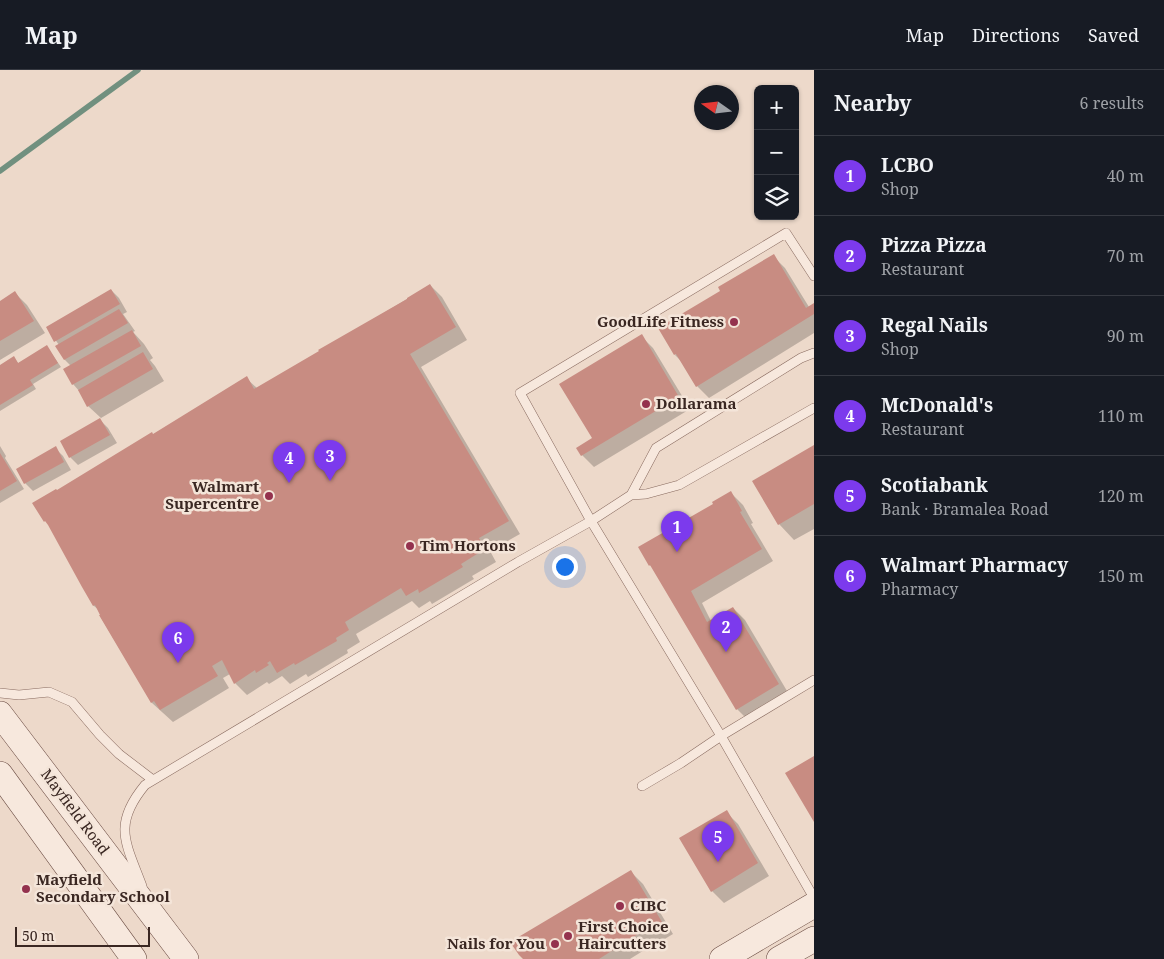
<!DOCTYPE html>
<html lang="en">
<head>
<meta charset="utf-8">
<style>
  body { margin:0; font-family:"Noto Serif",serif; background:#20242c; color:#f1f3f6 }
  .controls { position:absolute; right:15px; top:15px; display:grid; overflow:hidden; border-radius:8px; box-shadow:0 1px 4px #0004 }
  .controls button { width:45px; height:45px; display:grid; place-items:center; padding:0; border:0; border-bottom:1px solid #363941; background:#171b24; color:#f1f3f6; font:25px sans-serif }
  .compass { position:absolute; left:694px; top:15px; width:45px; height:45px; border-radius:50%; background:#171b24; box-shadow:0 1px 4px #0004; rotate:284deg }
  .scale { position:absolute; left:15px; bottom:12px; width:135px; box-sizing:border-box; padding-left:5px; border:2px solid #3a2722; border-top:0; font-size:14px; line-height:18px; white-space:nowrap; color:#3a2722; -webkit-text-stroke:4px #f4e5d9; paint-order:stroke }
  .you { position:absolute; left:564px; top:496px; width:18px; height:18px; margin:-12px; border:4px solid #fff; border-radius:50%; background:#1a73e8; box-shadow:0 0 0 8px #1a73e833 }
  .badge { display:grid; place-items:center; width:32px; height:32px; border-radius:50%; background:#7c3aed; color:#fff; font-size:16px; font-weight:700 }
  .pin { position:absolute; translate:-50% -41px; filter:drop-shadow(0 1px 2px #0008) }
  .pin::after { content:''; position:absolute; top:26px; width:18px; height:15px; background:inherit; clip-path:polygon(0 0,100% 0,50% 100%) }
  .list { margin:0; padding:0; list-style:none }
  h2 { display:flex; justify-content:space-between; align-items:center; height:65px; margin:0; padding:0 20px; font-size:21px }
  h2 small { font-size:16px; font-weight:400; color:#9ea1a6 }
  .list li { display:grid; grid-template-columns:32px 1fr auto; gap:15px; align-items:center; box-sizing:border-box; height:80px; padding:0 20px; border-top:1px solid #363941 }
  .list b { display:block; font-size:19px; white-space:nowrap }
  .list p { margin:0; font-size:16px; white-space:nowrap; color:#9ea1a6 }
  .list em { font-size:16px; font-style:normal; color:#9ea1a6 }
  .icon { flex:none; width:28px; height:28px; fill:none; stroke:currentColor; stroke-width:2; stroke-linecap:round; stroke-linejoin:round }
  .map { position:relative; flex:none; width:814px; height:889px; overflow:hidden }
  header { display:flex; align-items:center; gap:30px; box-sizing:border-box; height:70px; padding:0 25px; background:#171b24; border-bottom:1px solid #363941 }
  header strong { font-size:24px }
  nav { display:flex; gap:28px; margin-inline-start:auto; font-size:18px }
  main { display:flex }
  aside { flex:1; background:#171b24 }
  .map>svg:first-child { display:block }
  .shadow { fill:#0003 }
  .lines { fill:none; stroke-linecap:round; stroke-linejoin:round }
  .stream { stroke:#71907f; stroke-width:5.5 }
  .building { fill:#c88c82 }
  .lane-casing { stroke:#886a5f; stroke-width:10 }
  .secondary-casing { stroke:#6a4b42; stroke-width:26 }
  .lane { stroke:#f7e8dd; stroke-width:9 }
  .secondary { stroke:#f7e8dd; stroke-width:25 }
  .poi-dot { fill:#94324e; stroke:#f4e5d9; stroke-width:2 }
  .labels { text-anchor:middle; stroke-width:5; stroke-linejoin:round; paint-order:stroke }
  .poi-label { font-size:15px; font-weight:bold; fill:#3a2722; stroke:#f4e5d9; text-anchor:start }
  .street-label { font-size:15px; fill:#3a2722; stroke:#f4e5d9 }
</style>
</head>
<body>
<header>
<strong>Map</strong>
<nav><a>Map</a><a>Directions</a><a>Saved</a></nav>
</header>
<main>
<div class="map">
<svg width="814" height="889" viewBox="0 0 814 889">
  <rect width="100%" height="100%" fill="#edd9ca"/>
  <path class="shadow" d="M 773,186 L 785,198 L 809,237 L 814,234 L 814,263 L 709,328 L 697,316 L 683,293 L 675,285 L 722,221 Z
    M 430,215 L 442,227 L 467,270 L 421,297 L 520,464 L 490,481 L 496,492 L 472,506 L 474,509 L 432,534 L 430,531 L 419,538 L 412,531 L 356,564 L 360,572 L 347,580 L 348,583 L 308,607 L 306,604 L 290,614 L 282,606 L 269,614 L 267,612 L 247,625 L 235,613 L 230,604 L 223,608 L 229,618 L 173,652 L 152,633 L 100,546 L 100,541 L 94,536 L 50,456 L 34,433 L 57,422 L 153,365 L 246,308 L 258,319 Z
    M 111,220 L 119,228 L 127,242 L 123,244 L 135,261 L 133,262 L 144,274 L 153,288 L 150,290 L 155,296 L 164,311 L 101,348 L 88,336 L 80,322 L 73,314 L 65,300 L 71,296 L 65,290 L 57,276 L 59,275 L 47,258 Z
    M 15,223 L 27,235 L 45,263 L 0,290 L 0,232 Z
    M 641,266 L 653,278 L 690,339 L 594,397 L 582,385 L 593,368 Z
    M 47,277 L 61,297 L 33,314 L 36,319 L 0,341 L 0,296 L 14,288 L 19,294 Z
    M 100,350 L 108,358 L 117,373 L 78,395 L 70,387 Z
    M 0,376 L 6,386 L 5,388 L 24,419 L 0,433 Z
    M 814,376 L 814,459 L 794,470 L 779,454 Z
    M 55,378 L 63,386 L 71,400 L 33,421 L 25,413 Z
    M 731,423 L 743,435 L 753,453 L 751,454 L 773,491 L 702,533 L 711,551 L 733,538 L 745,550 L 790,626 L 749,651 L 737,639 L 654,499 L 650,495 L 715,434 Z
    M 726,742 L 738,754 L 769,806 L 724,833 L 712,821 Z
    M 631,802 L 643,814 L 673,864 L 663,870 L 662,869 L 630,889 L 523,889 Z"/>
  <g class="lines">
    <path class="stream" d="M 0,101 L 138,0"/>
  </g>
  <path class="building" d="M 774,184 L 806,238 L 814,233 L 814,244 L 696,317 L 676,284 L 674,285 L 658,258 L 720,221 L 718,217 Z
    M 430,214 L 456,257 L 410,284 L 509,451 L 479,468 L 485,479 L 461,494 L 463,497 L 419,523 L 418,519 L 406,526 L 401,518 L 345,552 L 349,560 L 336,568 L 337,571 L 295,595 L 294,593 L 277,603 L 270,591 L 267,593 L 269,595 L 256,603 L 255,600 L 234,614 L 222,590 L 212,596 L 218,606 L 160,640 L 154,631 L 151,633 L 99,545 L 100,545 L 95,535 L 93,536 L 82,517 L 48,455 L 45,451 L 44,452 L 32,433 L 56,419 L 57,420 L 152,362 L 153,364 L 247,306 L 254,319 L 319,281 L 318,280 L 407,229 L 407,228 Z
    M 111,219 L 120,234 L 54,272 L 46,257 Z
    M 15,221 L 34,251 L 0,271 L 0,231 Z
    M 119,239 L 128,253 L 64,290 L 55,276 Z
    M 132,260 L 141,276 L 72,315 L 63,299 Z
    M 642,264 L 679,327 L 581,386 L 576,378 L 592,368 L 559,314 Z
    M 47,275 L 58,293 L 30,310 L 33,315 L 0,335 L 0,295 L 14,286 L 18,293 Z
    M 143,282 L 153,299 L 87,337 L 78,320 Z
    M 100,348 L 110,365 L 69,388 L 60,371 Z
    M 814,375 L 814,434 L 778,455 L 752,411 Z
    M 56,376 L 64,392 L 24,414 L 16,399 Z
    M 0,383 L 17,411 L 0,421 Z
    M 731,421 L 742,441 L 740,442 L 762,479 L 691,521 L 707,552 L 733,537 L 779,614 L 736,640 L 650,495 L 649,496 L 638,477 L 713,434 L 712,432 Z
    M 814,686 L 814,752 L 785,703 Z
    M 727,740 L 758,793 L 711,822 L 679,768 Z
    M 631,800 L 662,852 L 650,859 L 649,857 L 599,889 L 523,889 L 519,885 L 510,872 Z"/>
  <g class="lines">
    <g class="lane-casing">
      <path id="lane" d="M 814,206 L 786,163 L 520,323 L 591,451 L 721,666 L 814,828
        M 631,425 L 656,378 L 801,288 L 814,283
        M 0,623 L 19,625 L 49,622 L 72,632 L 100,665 L 119,684 L 153,710
        M 642,716 L 681,693 L 721,666 L 814,610
        M 142,816 C 126,773 112,755 145,715 L 518,492 L 591,451 L 631,425 L 646,424 L 679,415 L 814,338"/>
    </g>
    <g class="secondary-casing">
      <path id="secondary" d="M 0,644 L 186,889
        M 0,704 L 134,889
        M 722,889 L 814,835
        M 779,889 L 814,869"/>
    </g>
    <use href="#lane" class="lane"/>
    <use href="#secondary" class="secondary"/>
  </g>
  <g class="poi-dot">
    <circle cx="734" cy="252" r="5"/>
    <circle cx="646" cy="334" r="5"/>
    <circle cx="269" cy="426" r="5"/>
    <circle cx="410" cy="476" r="5"/>
    <circle cx="26" cy="819" r="5"/>
    <circle cx="620" cy="836" r="5"/>
    <circle cx="568" cy="866" r="5"/>
    <circle cx="555" cy="874" r="5"/>
  </g>
  <g class="labels">
    <g class="poi-label">
      <text x="724" y="257" text-anchor="end">GoodLife Fitness</text>
      <text x="656" y="339">Dollarama</text>
      <text x="259" y="422" text-anchor="end">Walmart<tspan x="259" dy="17">Supercentre</tspan></text>
      <text x="420" y="481">Tim Hortons</text>
      <text x="36" y="815">Mayfield<tspan x="36" dy="17">Secondary School</tspan></text>
      <text x="630" y="841">CIBC</text>
      <text x="578" y="862">First Choice<tspan x="578" dy="17">Haircutters</tspan></text>
      <text x="545" y="879" text-anchor="end">Nails for You</text>
    </g>
    <g class="street-label">
      <text transform="translate(75 742) rotate(53)" y="5">Mayfield Road</text>
    </g>
  </g>
</svg>
<div class="controls">
<button>+</button>
<button>−</button>
<button><svg class="icon" aria-label="layers" viewBox="0 0 24 24"><path d="M12 4l9 5-9 5-9-5zM3 14l9 5 9-5"/></svg></button>
</div>
<svg class="compass" viewBox="-18 -18 36 36"><path d="M0-13l5 13h-10z" fill="#e53935"/><path d="M0 13l5-13h-10z" fill="#9ea1a6"/></svg>
<div class="scale">50 m</div>
<div class="you"></div>
<div class="pin badge" style="left:677px;top:482px">1</div>
<div class="pin badge" style="left:726px;top:582px">2</div>
<div class="pin badge" style="left:330px;top:411px">3</div>
<div class="pin badge" style="left:289px;top:413px">4</div>
<div class="pin badge" style="left:718px;top:792px">5</div>
<div class="pin badge" style="left:178px;top:593px">6</div>
</div>
<aside>
<h2>Nearby<small>6 results</small></h2>
<ul class="list">
<li><span class="badge">1</span><div><b>LCBO</b><p>Shop</p></div><em>40 m</em></li>
<li><span class="badge">2</span><div><b>Pizza Pizza</b><p>Restaurant</p></div><em>70 m</em></li>
<li><span class="badge">3</span><div><b>Regal Nails</b><p>Shop</p></div><em>90 m</em></li>
<li><span class="badge">4</span><div><b>McDonald's</b><p>Restaurant</p></div><em>110 m</em></li>
<li><span class="badge">5</span><div><b>Scotiabank</b><p>Bank · Bramalea Road</p></div><em>120 m</em></li>
<li><span class="badge">6</span><div><b>Walmart Pharmacy</b><p>Pharmacy</p></div><em>150 m</em></li>
</ul>
</aside>
</main>
</body>
</html>
